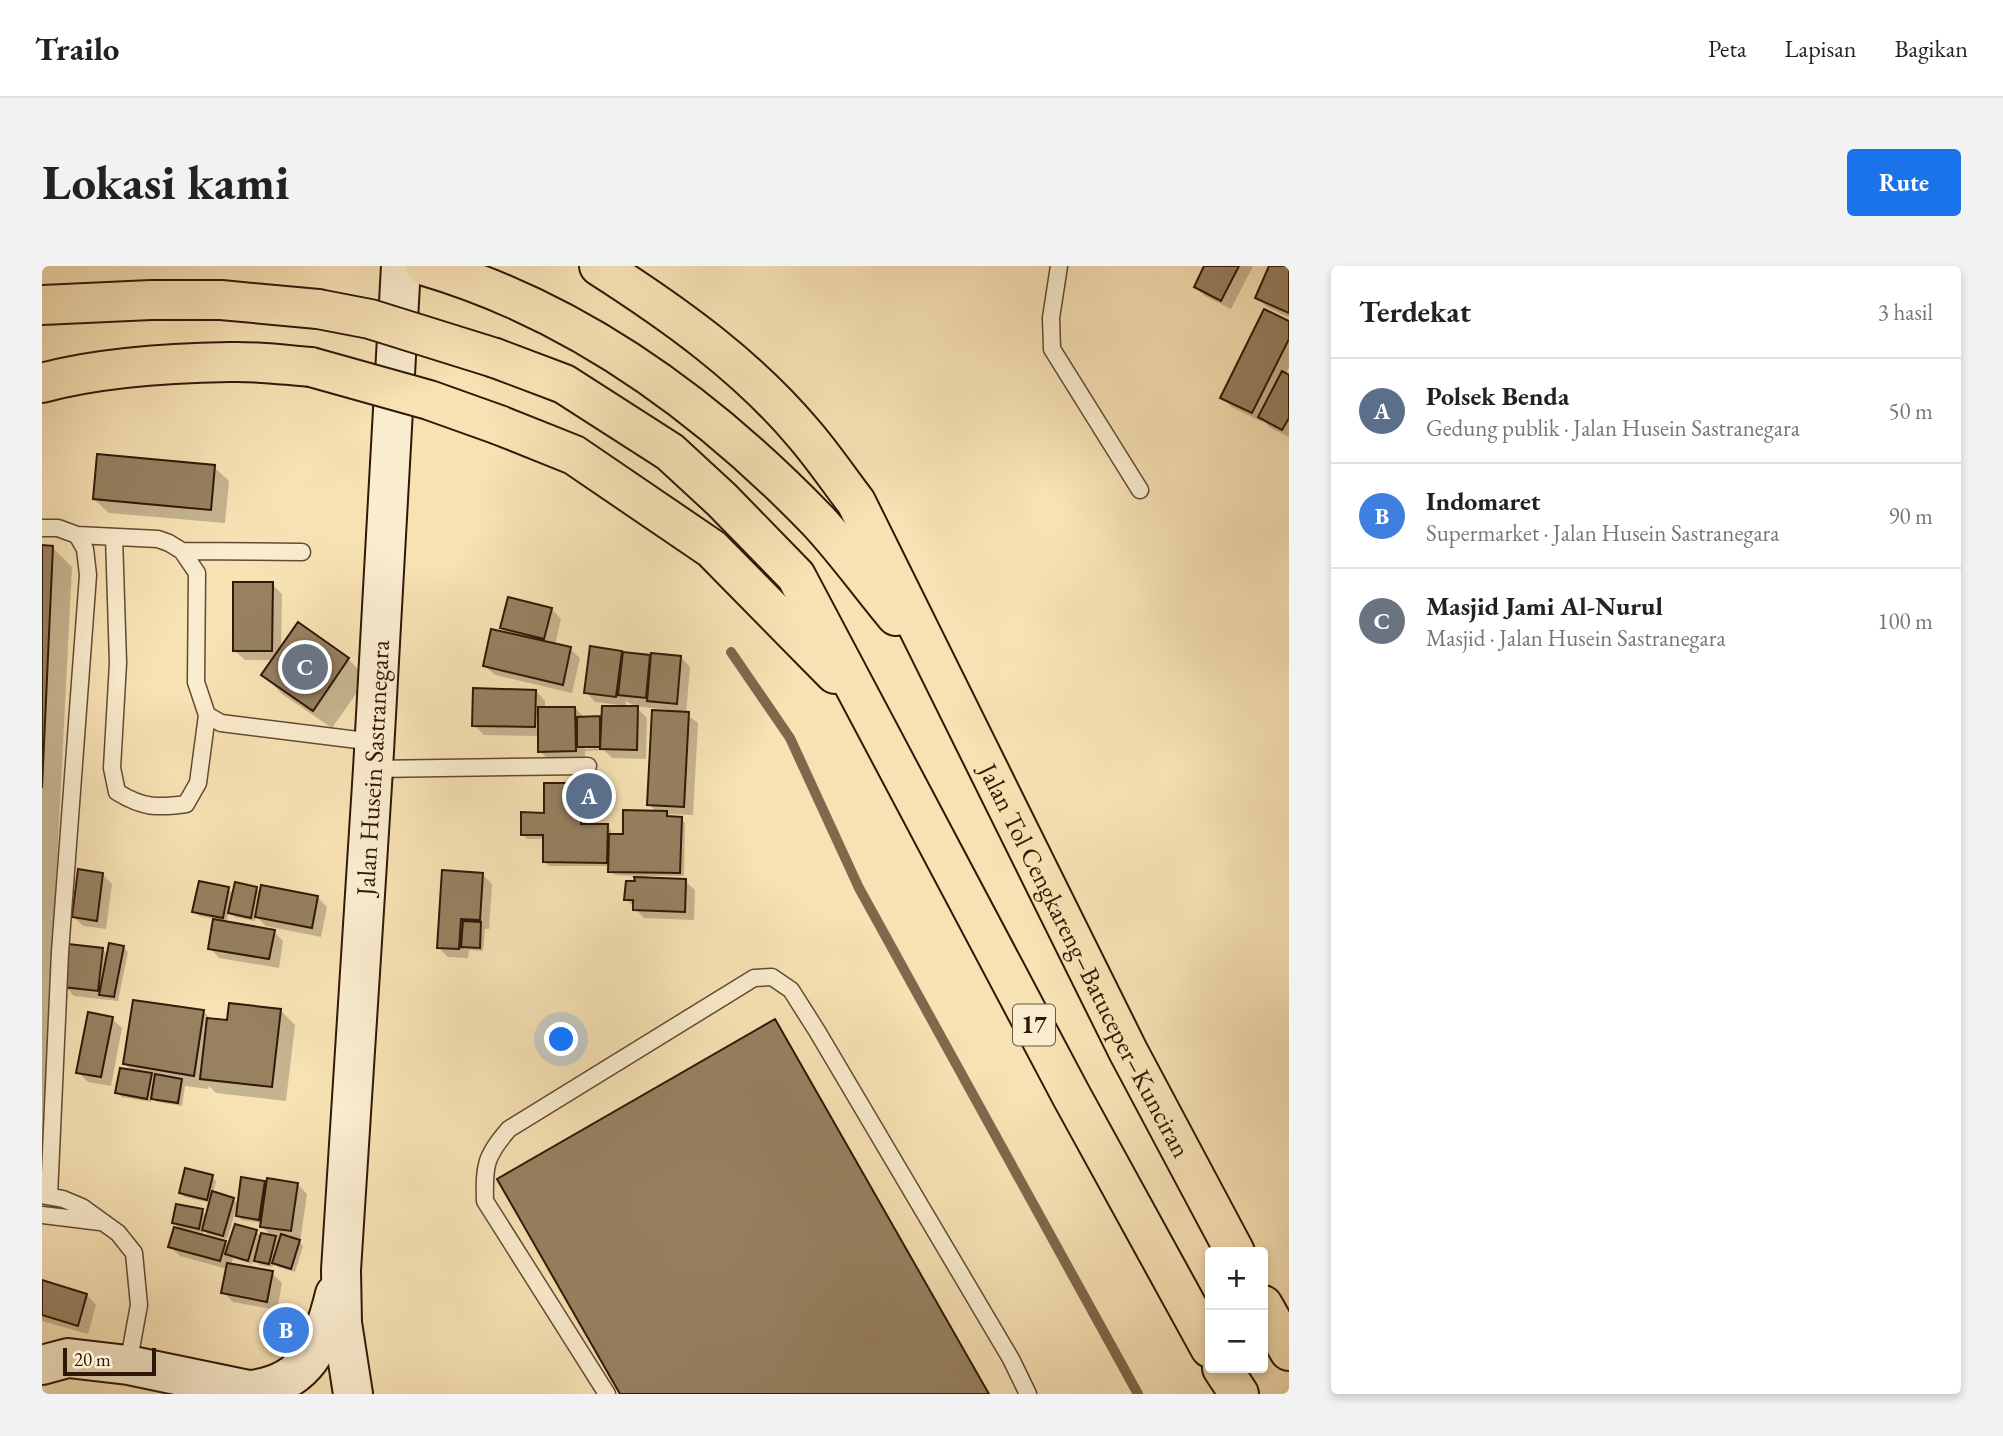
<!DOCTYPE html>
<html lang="id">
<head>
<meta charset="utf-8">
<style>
  body { margin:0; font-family:"EB Garamond",serif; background:#f2f2f2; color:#222 }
  .controls { position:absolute; right:21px; bottom:21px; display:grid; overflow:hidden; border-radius:7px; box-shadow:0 4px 10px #0003 }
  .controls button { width:63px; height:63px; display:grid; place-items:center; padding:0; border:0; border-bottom:2px solid #e0e0e0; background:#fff; color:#222; font:35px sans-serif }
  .scale { position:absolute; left:21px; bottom:18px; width:93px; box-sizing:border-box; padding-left:7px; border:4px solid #301808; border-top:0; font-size:19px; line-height:24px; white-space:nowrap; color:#301808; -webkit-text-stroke:5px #faecce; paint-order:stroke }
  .you { position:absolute; left:520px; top:774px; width:24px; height:24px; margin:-18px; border:5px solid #fff; border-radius:50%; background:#1a73e8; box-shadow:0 0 0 10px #1a73e833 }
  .badge { display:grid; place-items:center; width:46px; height:46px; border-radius:50%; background:#1a73e8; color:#fff; font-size:23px; font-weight:700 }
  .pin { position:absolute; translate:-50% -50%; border:4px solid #fff; box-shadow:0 2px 7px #0006 }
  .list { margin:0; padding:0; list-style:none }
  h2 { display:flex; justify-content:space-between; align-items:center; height:91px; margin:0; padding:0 28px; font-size:30px }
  h2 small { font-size:23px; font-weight:400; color:#767676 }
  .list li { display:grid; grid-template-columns:46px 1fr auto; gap:21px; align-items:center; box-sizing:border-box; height:105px; padding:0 28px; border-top:2px solid #e0e0e0 }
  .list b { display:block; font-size:26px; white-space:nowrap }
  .list p { margin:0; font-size:23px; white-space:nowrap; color:#767676 }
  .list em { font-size:23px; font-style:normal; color:#767676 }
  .map { position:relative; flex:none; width:1247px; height:1128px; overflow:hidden; border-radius:7px }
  header { display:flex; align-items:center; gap:42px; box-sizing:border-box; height:98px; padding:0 35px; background:#fff; border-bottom:2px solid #e0e0e0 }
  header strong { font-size:33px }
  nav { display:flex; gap:38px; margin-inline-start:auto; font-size:24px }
  .intro { display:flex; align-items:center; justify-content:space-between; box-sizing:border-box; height:168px; padding:0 42px }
  h1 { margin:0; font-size:49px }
  .button { padding:18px 32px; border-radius:7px; background:#1a73e8; color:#fff; font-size:24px; font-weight:700 }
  main { display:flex; gap:42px; padding:0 42px }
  aside { flex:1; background:#fff; border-radius:7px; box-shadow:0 4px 10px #0003 }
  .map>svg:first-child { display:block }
  .shadow { fill:#0003; fill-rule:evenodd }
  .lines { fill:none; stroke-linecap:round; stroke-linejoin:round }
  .stream { stroke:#7f684c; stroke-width:10 }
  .building { fill:#978161; stroke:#301808; stroke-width:2 }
  .lane-casing { stroke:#624a33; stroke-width:19 }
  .secondary-casing { stroke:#301808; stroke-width:42 }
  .highway-casing { stroke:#301808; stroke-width:42 }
  .lane { stroke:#faecce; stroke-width:16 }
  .secondary { stroke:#faecce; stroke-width:38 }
  .highway { stroke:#f7e2b4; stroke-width:38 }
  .highway-bridge-casing { stroke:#301808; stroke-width:42; stroke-linecap:butt }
  .highway-bridge { stroke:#f7e2b4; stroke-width:38 }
  .labels { text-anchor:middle; stroke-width:7; stroke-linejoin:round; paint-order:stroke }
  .shield { fill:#faecce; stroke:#6d5843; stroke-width:2 }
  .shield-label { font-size:24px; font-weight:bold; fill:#301808 }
  .street-label { font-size:26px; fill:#301808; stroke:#faecce }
</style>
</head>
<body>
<header>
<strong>Trailo</strong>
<nav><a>Peta</a><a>Lapisan</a><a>Bagikan</a></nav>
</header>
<div class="intro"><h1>Lokasi kami</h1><a class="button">Rute</a></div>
<main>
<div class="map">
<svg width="1247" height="1128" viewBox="0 0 1247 1128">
  <rect width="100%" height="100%" fill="#f7e2b4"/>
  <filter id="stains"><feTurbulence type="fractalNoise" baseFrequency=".00286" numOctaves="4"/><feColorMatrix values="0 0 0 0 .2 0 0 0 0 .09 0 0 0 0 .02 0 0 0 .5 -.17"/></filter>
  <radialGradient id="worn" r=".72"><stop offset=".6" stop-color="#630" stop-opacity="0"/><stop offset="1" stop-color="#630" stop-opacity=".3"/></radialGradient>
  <path class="shadow" d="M 1164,0 L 1211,0 L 1189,43 L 1163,30 L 1154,21 Z
    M 1229,0 L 1247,0 L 1247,51 L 1225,41 L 1215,31 Z
    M 1223,45 L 1247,57 L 1247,101 L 1243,109 L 1247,111 L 1247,171 L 1227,161 L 1221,154 L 1220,156 L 1190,141 L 1180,131 Z
    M 172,201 L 187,215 L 183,257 L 67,247 L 52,233 Z
    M 0,281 L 11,282 L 30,301 L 0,893 Z
    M 230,318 L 240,328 L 239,383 L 256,359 L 306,393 L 325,412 L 290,462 L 240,428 L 222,409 L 232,394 L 203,394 L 193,385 Z
    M 510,343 L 519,353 L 513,379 L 528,383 L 538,392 L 530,427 L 453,409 L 443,400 L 466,368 L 460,362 Z
    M 550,382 L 611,391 L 639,391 L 648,401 L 644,448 L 656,457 L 651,549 L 626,548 L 629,551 L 639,552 L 643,557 L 642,610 L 606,610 L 605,613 L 643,615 L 653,624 L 652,654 L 602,652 L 584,633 L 594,617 L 594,610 L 573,609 L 568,605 L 568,600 L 507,600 L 502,595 L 503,573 L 485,573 L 481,568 L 539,519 L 543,523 L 543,559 L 565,560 L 569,564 L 569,570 L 582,570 L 615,546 L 606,538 L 628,444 L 593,440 L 584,435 L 583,442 L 595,442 L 605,452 L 604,493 L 570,492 L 562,484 L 543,485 L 543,494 L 508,495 L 498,485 L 498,470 L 442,469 L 432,459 L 494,425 L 503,435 L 503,443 L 533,442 L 543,452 L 557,452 L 561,456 L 578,439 L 553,436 L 544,426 ZM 543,479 L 567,479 L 567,482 L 543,483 Z
    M 60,608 L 70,618 L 64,663 L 41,660 L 32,651 Z
    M 440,608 L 450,618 L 447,663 L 443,663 L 441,685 L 427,684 L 426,692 L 406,691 L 396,681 Z
    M 214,622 L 219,627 L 275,631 L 285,641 L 279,671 L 224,660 L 214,650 L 213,655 L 193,651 L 187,645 L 184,657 L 232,666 L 241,675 L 237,702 L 177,692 L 168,682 L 173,653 L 157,650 L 152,645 L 186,623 L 192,628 Z
    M 81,681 L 86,686 L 76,735 L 32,730 L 23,720 L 60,683 L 66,689 Z
    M 238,744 L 253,759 L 244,835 L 174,827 L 167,820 L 166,823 L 143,820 L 140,840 L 115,836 L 110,832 L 109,836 L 80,831 L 75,826 L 91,806 L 83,798 L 162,746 L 170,754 L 187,756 Z
    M 70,753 L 80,762 L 69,820 L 46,816 L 36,806 Z
    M 732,755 L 737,759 L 947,1128 L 580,1128 Z
    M 170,911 L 174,915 L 171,927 L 191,933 L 197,939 L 195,939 L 185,973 L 166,968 L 161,963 L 161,967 L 139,962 L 139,964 L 132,957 L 160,945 L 165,950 L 169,937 L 143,931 L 139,927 Z
    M 222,916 L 226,920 L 255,918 L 265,928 L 258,976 L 261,980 L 253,1006 L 236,1001 L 232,997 L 231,1001 L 218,999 L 212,992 L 210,998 L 191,992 L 189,999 L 230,1007 L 240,1017 L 235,1044 L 191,1036 L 181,1026 L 185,1003 L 138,990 L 128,981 L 183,977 L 187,981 L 214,966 L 220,971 L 231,972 L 220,960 L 220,957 L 200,954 L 196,950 Z
    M 0,1016 L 45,1029 L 54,1039 L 46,1068 L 0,1055 Z"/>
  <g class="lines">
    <path class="stream" d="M 689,386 L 748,472 L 817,622 L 1096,1128"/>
  </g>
  <path class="building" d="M 1162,0 L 1197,0 L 1179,35 L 1152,21 Z
    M 1227,0 L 1247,0 L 1247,47 L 1213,32 Z
    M 1222,43 L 1247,55 L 1247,73 L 1210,147 L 1178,132 Z
    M 1240,105 L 1247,109 L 1247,152 L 1240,164 L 1216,151 Z
    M 55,188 L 173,199 L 169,244 L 51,233 Z
    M 0,279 L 11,280 L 0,522 Z
    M 191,316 L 231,316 L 230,385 L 191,385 Z
    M 466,331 L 510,342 L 502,373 L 458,362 Z
    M 256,356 L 307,392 L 271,445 L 219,409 Z
    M 449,363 L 529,381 L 521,419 L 441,400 Z
    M 548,380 L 580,385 L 574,431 L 542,427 Z
    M 581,386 L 608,389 L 604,432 L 576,429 Z
    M 609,387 L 639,390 L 635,438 L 605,435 Z
    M 431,422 L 494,424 L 493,461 L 430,460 Z
    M 560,440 L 596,440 L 595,484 L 558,483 Z
    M 496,441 L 533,441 L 534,485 L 496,486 Z
    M 610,444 L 647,446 L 642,541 L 605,539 Z
    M 558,450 L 558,481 L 535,481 L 535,451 Z
    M 502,517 L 539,517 L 539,558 L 566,558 L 565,597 L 501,596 L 501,569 L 479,569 L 479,546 L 502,547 Z
    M 581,544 L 625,545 L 625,550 L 640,551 L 638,607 L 566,606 L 567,568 L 581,568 Z
    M 36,603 L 61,607 L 55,655 L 30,651 Z
    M 400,604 L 441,607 L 438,654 L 419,653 L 417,683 L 395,682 Z
    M 592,611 L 644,613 L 643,646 L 591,644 L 591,634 L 582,634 L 584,615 L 593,615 Z
    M 157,615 L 187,621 L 181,652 L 150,646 Z
    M 193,616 L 215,621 L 209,652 L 186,647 Z
    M 219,619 L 276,630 L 270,662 L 213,651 Z
    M 171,653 L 233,664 L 227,693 L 166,683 Z
    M 421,655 L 439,656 L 438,682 L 419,681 Z
    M 67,677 L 82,680 L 72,731 L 57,729 Z
    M 26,678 L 61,682 L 56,725 L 21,721 Z
    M 91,734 L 162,744 L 152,810 L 81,798 Z
    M 187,737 L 239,743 L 230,821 L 158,813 L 165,752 L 185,754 Z
    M 46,746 L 71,751 L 59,811 L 34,807 Z
    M 733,753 L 947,1128 L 578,1128 L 455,913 Z
    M 78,802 L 110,807 L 105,833 L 73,827 Z
    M 113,808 L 140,813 L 136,837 L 109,833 Z
    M 143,902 L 171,909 L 165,934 L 137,927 Z
    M 199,911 L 223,915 L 217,954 L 194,950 Z
    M 225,912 L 256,917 L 249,965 L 218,961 Z
    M 170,925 L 192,932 L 181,970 L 160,964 Z
    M 134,938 L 161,943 L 157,963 L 130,957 Z
    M 193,958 L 215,964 L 206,995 L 183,988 Z
    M 132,961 L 184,975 L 178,995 L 126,981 Z
    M 219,967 L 234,970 L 227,998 L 212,995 Z
    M 239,968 L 258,974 L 249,1003 L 230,997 Z
    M 185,997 L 231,1005 L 225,1036 L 179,1027 Z
    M 0,1014 L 45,1028 L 36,1060 L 0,1049 Z"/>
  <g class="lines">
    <g class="lane-casing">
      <path id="lane" d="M 1017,0 L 1009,52 L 1010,83 L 1098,224
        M 0,262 L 16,262 L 35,269 L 116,273 L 127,277 L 140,285 L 155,307 L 154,416 L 165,449 L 179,457 L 332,476
        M 72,271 L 76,397 L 70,502 L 75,526 C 101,542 115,542 144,538 L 156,517 L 165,449
        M 140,285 L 260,286
        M 331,503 L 546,500
        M 0,929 L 21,933 L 40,941 L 76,967 L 92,987 L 97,1039 L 86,1099
        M 7,930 L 18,686 L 46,309 L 43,283 L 35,269
        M 0,949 L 58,956
        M 565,1128 L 443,935 C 442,900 443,890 467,863 L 712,712 L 730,711 L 749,724 L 775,765 L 969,1093 L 986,1128"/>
    </g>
    <g class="secondary-casing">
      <g id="secondary">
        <path d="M 0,1099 L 26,1092 L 43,1094 L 86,1099 L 207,1124 L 215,1128"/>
        <path d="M 207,1124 C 265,1119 281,1078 293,1028"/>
        <path id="s1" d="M 311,1128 L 300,1057 L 299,1004 L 331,503 L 359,0"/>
      </g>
    </g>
    <g class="highway-casing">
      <g id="highway">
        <path d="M 383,0 C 536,45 667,142 776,255 C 804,285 828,319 854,350"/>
        <path id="s2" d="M 557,0 C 632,48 705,100 762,168 C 781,190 797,214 814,236 L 1086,785 L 1193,986"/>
        <path d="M 0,39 L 109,34 L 179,34 L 276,43"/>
        <path d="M 453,92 L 522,118 L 628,186 L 680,234 L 754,310 L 1029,829 L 1168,1082"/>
        <path d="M 0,117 C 54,102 131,97 188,96 C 215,95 242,99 269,101"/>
        <path d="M 457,159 L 532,189 L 670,283 L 793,408"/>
        <path d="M 1221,1039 L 1247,1085"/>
        <path d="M 1180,1102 L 1197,1128"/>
      </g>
    </g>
    <use href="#lane" class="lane"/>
    <use href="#secondary" class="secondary"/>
    <use href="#highway" class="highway"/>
    <g class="highway-bridge-casing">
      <path id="highway-bridge" d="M 276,43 L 328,53 L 453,92
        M 269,101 L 387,134 L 457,159"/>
    </g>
    <use href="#highway-bridge" class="highway-bridge"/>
  </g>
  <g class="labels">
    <rect class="shield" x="971" y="738.5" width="42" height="41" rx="5"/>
    <g class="shield-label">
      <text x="992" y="767">17</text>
    </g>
    <g class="street-label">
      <text dy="9" stroke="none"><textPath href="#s1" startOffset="628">Jalan Husein Sastranegara</textPath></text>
      <text dy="9" stroke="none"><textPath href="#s2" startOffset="864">Jalan Tol Cengkareng–Batuceper–Kunciran</textPath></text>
    </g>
  </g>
  <rect width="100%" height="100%" filter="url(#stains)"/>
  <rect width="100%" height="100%" fill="url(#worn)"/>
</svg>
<div class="controls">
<button>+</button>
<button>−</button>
</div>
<div class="scale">20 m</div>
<div class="you"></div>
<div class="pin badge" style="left:547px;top:530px;background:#5c6f8a">A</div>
<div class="pin badge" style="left:244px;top:1064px;background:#3f7fe0">B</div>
<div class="pin badge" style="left:263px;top:401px;background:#6b7280">C</div>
</div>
<aside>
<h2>Terdekat<small>3 hasil</small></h2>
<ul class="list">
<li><span class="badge" style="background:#5c6f8a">A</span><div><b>Polsek Benda</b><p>Gedung publik · Jalan Husein Sastranegara</p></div><em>50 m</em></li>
<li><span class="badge" style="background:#3f7fe0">B</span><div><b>Indomaret</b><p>Supermarket · Jalan Husein Sastranegara</p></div><em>90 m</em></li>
<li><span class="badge" style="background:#6b7280">C</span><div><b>Masjid Jami Al-Nurul</b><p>Masjid · Jalan Husein Sastranegara</p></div><em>100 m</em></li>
</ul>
</aside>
</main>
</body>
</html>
